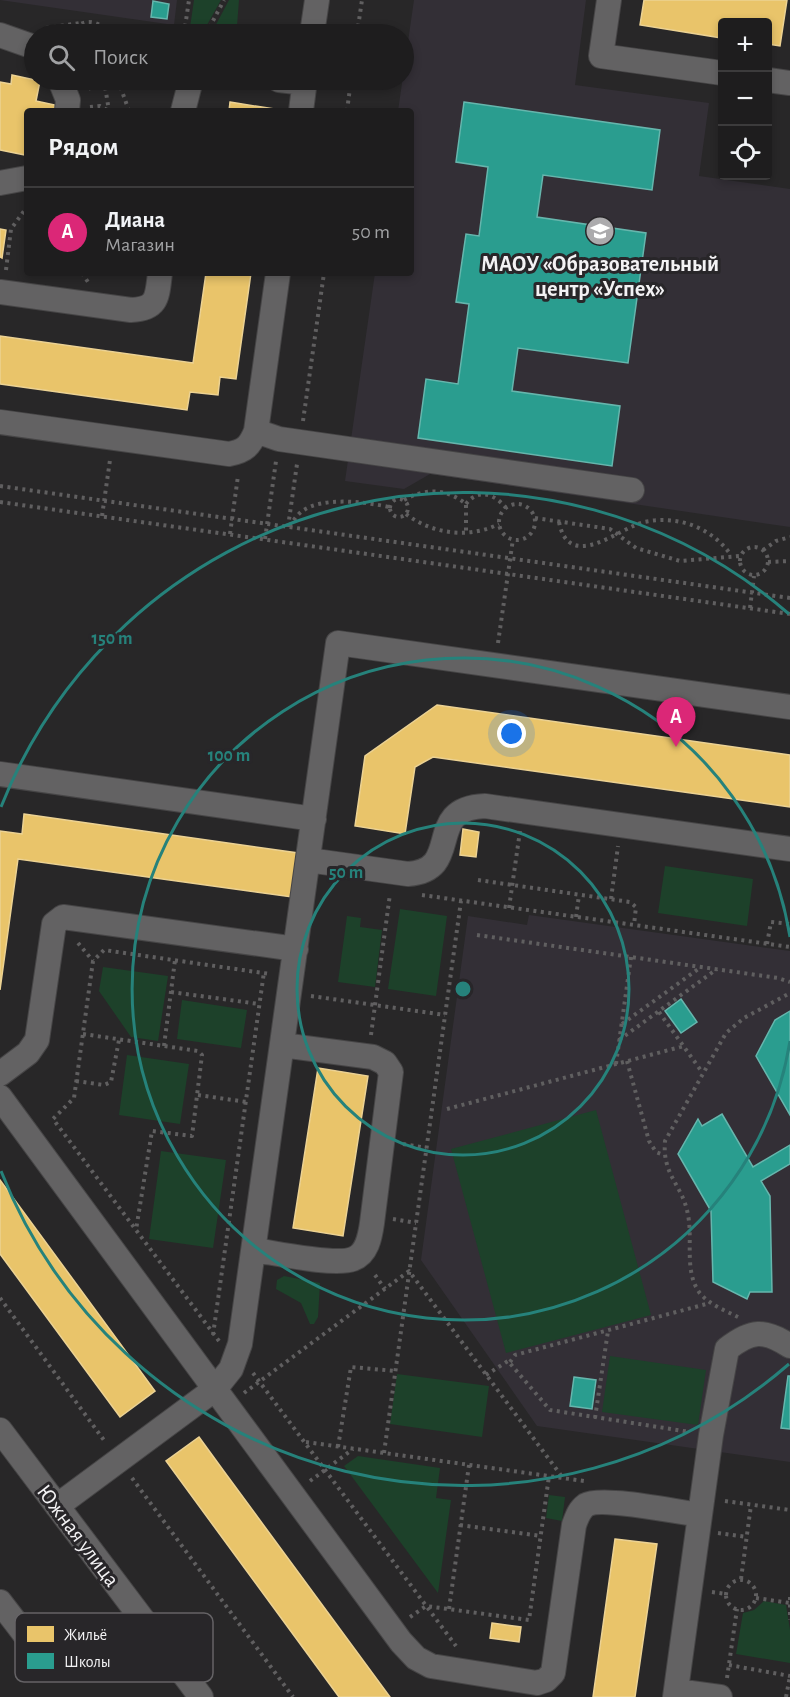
<!DOCTYPE html>
<html lang="ru">
<head>
<meta charset="utf-8">
<style>
  body { margin:0; font-family:"Alegreya Sans",sans-serif; background:#262627; color:#f1f3f6 }
  .controls { position:absolute; right:18px; top:18px; display:grid; overflow:hidden; border-radius:6px; box-shadow:0 3px 9px #0003 }
  .controls button { width:54px; height:54px; display:grid; place-items:center; padding:0; border:0; border-bottom:2px solid #3c3b3c; background:#1e1d1e; color:#f1f3f6; font:30px sans-serif }
  .you { position:absolute; left:512px; top:734px; width:21px; height:21px; margin:-15px; border:4px solid #fff; border-radius:50%; background:#1a73e8; box-shadow:0 0 0 9px #1a73e833 }
  .badge { display:grid; place-items:center; width:39px; height:39px; border-radius:50%; background:#db2777; color:#fff; font-size:20px; font-weight:700 }
  .pin { position:absolute; translate:-50% -50px; filter:drop-shadow(0 2px 3px #0008) }
  .pin::after { content:''; position:absolute; top:32px; width:21px; height:18px; background:inherit; clip-path:polygon(0 0,100% 0,50% 100%) }
  .list { margin:0; padding:0; list-style:none }
  h2 { display:flex; justify-content:space-between; align-items:center; height:78px; margin:0; padding:0 24px; font-size:26px }
  h2 small { font-size:20px; font-weight:400; color:#a1a2a4 }
  .list li { display:grid; grid-template-columns:39px 1fr auto; gap:18px; align-items:center; box-sizing:border-box; height:90px; padding:0 24px; border-top:2px solid #3c3b3c }
  .list b { display:block; font-size:22px; white-space:nowrap }
  .list p { margin:0; font-size:20px; white-space:nowrap; color:#a1a2a4 }
  .list em { font-size:20px; font-style:normal; color:#a1a2a4 }
  .icon { flex:none; width:33px; height:33px; fill:none; stroke:currentColor; stroke-width:2; stroke-linecap:round; stroke-linejoin:round }
  .map { position:relative; flex:none; width:790px; height:1697px; overflow:hidden }
  .search { position:absolute; background:#1e1d1e; box-shadow:0 3px 9px #0003; left:24px; top:24px; width:390px; height:66px; display:flex; align-items:center; gap:15px; box-sizing:border-box; padding:0 21px; border-radius:33px; color:#a1a2a4; font-size:22px }
  .panel { position:absolute; background:#1e1d1e; box-shadow:0 3px 9px #0003; left:24px; top:108px; width:390px; height:168px; border-radius:6px }
  .map>svg:first-child { display:block }
  .built { fill:#332f36 }
  .green { fill:#1d412a }
  .homes { fill:#e9c46a; stroke:#ecd293; stroke-width:1.5 }
  .schools { fill:#2a9d8f; stroke:#66b6ad; stroke-width:1.5 }
  .lines { fill:none; stroke-linecap:round; stroke-linejoin:round }
  .minor-casing { stroke:#464546; stroke-width:26 }
  .path { stroke:#605f60; stroke-width:4; stroke-dasharray:3 4.5; stroke-linecap:butt }
  .minor { stroke:#636263; stroke-width:24 }
  .ring { fill:none; stroke:#26827b; stroke-width:3 }
  .labels { text-anchor:middle; stroke-width:6; stroke-linejoin:round; paint-order:stroke }
  .poi-label { font-size:22px; font-weight:bold; fill:#f3f2f4; stroke:#282629 }
  .street-label { font-size:22px; fill:#f3f2f4; stroke:#282629 }
  .key { fill:#282629; stroke:#656366; stroke-width:1.5 }
  .key-label { font-size:16px; fill:#f3f2f4 }
  .centre { fill:#26827b; stroke:#282629; stroke-width:3 }
  .ring-label { font-size:18px; text-anchor:middle; font-weight:bold; fill:#26827b; stroke:#282629; stroke-width:6; stroke-linejoin:round; paint-order:stroke }
</style>
</head>
<body>
<div class="map">
<svg width="790" height="1697" viewBox="0 0 790 1697">
  <rect width="100%" height="100%" fill="#282728"/>
  <path class="built" d="M 0,0 L 177,0 L 174,25 Z
    M 414,0 L 586,0 L 575,85 L 709,103 L 699,176 L 790,189 L 790,527 L 430,474 L 404,489 L 345,481 L 375,273 L 411,273 L 411,111 L 398,111 Z
    M 529,915 L 790,951 L 790,1462 L 537,1426 L 421,1260 L 468,916 L 527,925 Z"/>
  <path class="green" d="M 194,0 L 221,0 L 202,34 L 189,34 Z
    M 229,0 L 239,0 L 237,26 L 246,34 L 211,34 Z
    M 665,866 L 753,879 L 747,926 L 658,913 Z
    M 400,909 L 447,916 L 436,996 L 388,989 Z
    M 347,916 L 361,918 L 360,927 L 382,930 L 375,987 L 338,982 Z
    M 103,967 L 168,976 L 158,1041 L 131,1037 L 99,991 Z
    M 182,1000 L 247,1010 L 241,1048 L 177,1039 Z
    M 127,1055 L 189,1064 L 180,1124 L 119,1115 Z
    M 596,1110 L 651,1315 L 506,1353 L 451,1149 Z
    M 161,1151 L 226,1160 L 213,1248 L 149,1239 Z
    M 284,1276 L 320,1283 L 318,1317 L 314,1324 L 310,1324 L 301,1303 L 276,1289 L 277,1280 Z
    M 610,1356 L 706,1370 L 698,1425 L 602,1412 Z
    M 397,1374 L 489,1386 L 482,1437 L 390,1424 Z
    M 358,1456 L 440,1468 L 436,1498 L 451,1500 L 438,1593 L 344,1466 Z
    M 549,1495 L 565,1497 L 562,1521 L 546,1518 Z
    M 764,1601 L 786,1605 L 790,1630 L 790,1663 L 736,1654 L 743,1613 L 754,1610 Z"/>
  <path class="homes" d="M 644,0 L 787,0 L 780,46 L 768,44 L 768,22 L 722,22 L 722,38 L 640,25 Z
    M 12,75 L 40,81 L 36,101 L 55,105 L 54,111 L 27,111 L 25,155 L 0,150 L 0,82 L 11,84 Z
    M 230,102 L 274,109 L 274,111 L 229,111 Z
    M 0,229 L 6,230 L 2,258 L 0,257 Z
    M 206,273 L 251,273 L 236,379 L 220,377 L 218,395 L 190,392 L 187,410 L 0,384 L 0,336 L 193,363 Z
    M 437,705 L 790,755 L 790,807 L 433,757 L 415,767 L 405,834 L 355,826 L 365,756 Z
    M 24,814 L 298,853 L 292,897 L 18,859 L 0,990 L 0,831 L 22,834 Z
    M 463,829 L 479,832 L 476,857 L 460,855 Z
    M 318,1068 L 368,1076 L 343,1236 L 293,1228 Z
    M 0,1180 L 155,1391 L 120,1417 L 0,1254 Z
    M 199,1437 L 223,1470 L 390,1697 L 339,1697 L 166,1461 Z
    M 615,1539 L 657,1544 L 635,1697 L 593,1697 Z
    M 492,1623 L 521,1627 L 519,1642 L 490,1638 Z"/>
  <path class="schools" d="M 153,1 L 169,4 L 167,19 L 151,17 Z
    M 464,102 L 660,130 L 652,190 L 543,175 L 537,217 L 646,233 L 628,363 L 518,348 L 512,391 L 620,406 L 612,466 L 418,438 L 426,379 L 458,384 L 469,304 L 456,302 L 466,234 L 479,236 L 488,167 L 456,162 Z
    M 681,999 L 697,1022 L 681,1033 L 665,1011 Z
    M 790,1011 L 790,1115 L 756,1056 L 775,1020 Z
    M 722,1114 L 753,1167 L 790,1145 L 790,1164 L 761,1181 L 770,1196 L 772,1292 L 750,1292 L 747,1299 L 713,1282 L 711,1211 L 678,1154 L 698,1119 L 702,1126 Z
    M 788,1376 L 790,1376 L 790,1429 L 781,1428 Z
    M 574,1377 L 596,1380 L 592,1409 L 570,1406 Z"/>
  <g class="lines">
    <g class="minor-casing">
      <path id="minor" d="M 609,0 L 601,56 L 722,73
        M 312,34 L 317,0
        M 0,35 L 34,47
        M 60,80 L 68,100 L 67,111
        M 279,80 L 305,83
        M 768,80 L 790,83
        M 183,111 L 191,80
        M 301,111 L 305,80
        M 0,183 L 27,178
        M 0,292 L 131,310 C 158,309 157,297 160,273
        M 0,422 L 229,454 C 245,451 250,446 256,431 L 278,273
        M 256,431 L 279,439 L 632,490
        M 0,774 L 314,819
        M 308,860 L 408,874 C 465,870 422,808 485,806 L 790,849
        M 0,1074 L 28,1053 L 37,1040 L 54,924 L 63,917 L 296,949
        M 0,1097 L 401,1642 L 416,1658 L 431,1666 L 537,1683 L 546,1680 L 553,1673 L 574,1525 C 577,1517 579,1510 586,1505 C 601,1496 679,1512 700,1515
        M 254,1250 C 275,1253 335,1266 353,1259 C 367,1254 370,1237 372,1223 L 391,1072 L 385,1063 L 373,1057 L 282,1045
        M 0,1430 L 201,1697
        M 57,1506 L 215,1389 L 231,1369 L 240,1344 L 338,643 L 790,707
        M 0,1602 L 43,1658
        M 676,1691 L 720,1697
        M 675,1697 L 711,1435 L 727,1349 C 751,1330 764,1329 790,1346"/>
    </g>
    <path class="path" d="M 46,28 L 80,23
      M 71,34 C 80,17 99,19 109,34
      M 184,34 L 189,0
      M 206,34 L 224,0
      M 357,34 L 362,0
      M 88,80 L 91,90
      M 104,80 L 109,111
      M 118,80 L 129,111
      M 90,107 L 100,106 L 109,111
      M 347,111 L 351,80
      M 6,270 L 11,229 L 27,207
      M 82,273 L 88,282
      M 303,421 L 324,273
      M 0,486 L 790,598
      M390 508a9 9 0 1 1 18 0a9 9 0 1 1-18 0Z
      M 404,500 C 425,488 446,488 466,504 L 466,533
      M 0,502 L 790,614
      M 466,504 C 478,488 495,494 506,508
      M499 522a18 18 0 1 1 36 0a18 18 0 1 1-36 0Z
      M 406,514 C 432,534 469,539 499,524
      M 102,516 L 110,460
      M 535,518 L 610,529 L 636,548 L 680,561 L 740,556
      M 559,522 C 569,573 619,528 644,522 C 678,515 711,527 731,555
      M 289,526 C 293,522 296,516 301,512 C 321,496 366,502 389,507
      M 288,527 L 297,464
      M 230,534 L 238,476
      M 265,539 L 276,461
      M740 561a14 14 0 1 1 28 0a14 14 0 1 1-28 0Z
      M 763,550 L 776,541 L 790,537
      M 768,562 L 790,561
      M 750,608 L 754,576
      M 498,643 L 513,539
      M 478,880 L 630,902 L 636,907 L 634,925
      M 422,895 L 790,947
      M 611,899 L 618,846
      M 509,908 L 520,831
      M 576,917 L 579,895
      M 477,935 L 778,978 L 790,982
      M 78,943 L 93,961
      M 767,944 L 771,922 L 790,924
      M 171,992 L 259,1004
      M 311,996 L 445,1015
      M 659,1012 L 702,1072
      M 622,1024 L 701,967
      M 83,1034 L 198,1051 L 202,1055 L 192,1136 L 152,1131 L 136,1230
      M 371,1035 L 390,894
      M 619,1040 L 717,969
      M 164,1046 L 175,960
      M 627,1061 L 649,1141 L 656,1152 L 664,1155
      M 616,1064 L 631,957
      M 76,1081 L 104,1085 L 111,1082 L 119,1040
      M 198,1095 L 247,1102
      M 447,1109 L 684,1046
      M 403,1144 L 426,1148
      M 393,1219 L 416,1223
      M 375,1275 L 385,1289
      M 0,1298 L 106,1443
      M 738,1317 C 724,1310 708,1304 699,1292 C 684,1270 693,1240 688,1215 C 683,1185 662,1176 665,1141 L 726,1033 L 744,1018 L 790,993
      M 213,1335 L 264,972
      M 219,1341 L 53,1119 L 74,1098 L 93,961 L 104,950 L 270,974
      M 510,1362 L 515,1355 L 710,1303
      M 253,1373 L 456,1646
      M 486,1375 L 508,1361 L 550,1410 L 690,1432
      M 244,1393 L 409,1271 L 563,1478
      M 595,1418 L 608,1331
      M 306,1442 L 584,1481
      M 338,1447 L 351,1367 L 395,1371
      M 384,1453 L 461,901
      M 132,1478 L 293,1697
      M 310,1481 L 353,1449
      M 725,1501 L 790,1510
      M 460,1525 L 541,1536
      M 718,1533 L 747,1537
      M 741,1579 L 751,1505
      M726 1595a15 15 0 1 1 30 0a15 15 0 1 1-30 0Z
      M 712,1592 L 726,1594
      M 790,1597 L 790,1620
      M 756,1598 L 790,1603
      M 449,1609 L 469,1465
      M 410,1617 L 426,1606 L 529,1620 L 549,1476
      M 729,1665 L 790,1676
      M 727,1678 L 737,1609
      M 786,1697 L 790,1676"/>
    <use href="#minor" class="minor"/>
  </g>
  <g class="ring">
    <circle cx="463" cy="989" r="166"/>
    <path d="M790 1041A331 331 0 1 1 790 937"/>
    <path d="M789 1364A497 497 0 0 1 1 1171M1 807A497 497 0 0 1 789 614"/>
  </g>
  <defs>
    <g id="school-disc" transform="scale(1.5)"><circle r="9.5" fill="#acabad" stroke="#282629"/><path d="M0-5L7-2L0 1L-7-2ZM-4 1L0 2.5L4 1V4Q0 6-4 4Z" fill="#fff"/></g>
  </defs>
  <g fill-rule="evenodd">
    <use href="#school-disc" x="600" y="231"/>
  </g>
  <g class="labels">
    <g class="poi-label">
      <text x="600" y="271">МАОУ «Образовательный<tspan x="600" dy="25">центр «Успех»</tspan></text>
    </g>
    <g class="street-label">
      <text transform="translate(79 1535) rotate(53)" y="8">Южная улица</text>
    </g>
  </g>
  <rect x="15" y="1613" width="198" height="69" rx="9" class="key"/>
  <rect x="27" y="1626" width="27" height="16" fill="#e9c46a"/>
  <rect x="27" y="1653" width="27" height="16" fill="#2a9d8f"/>
  <g class="key-label">
    <text x="64" y="1640">Жильё</text>
    <text x="64" y="1667">Школы</text>
  </g>
  <circle cx="463" cy="989" r="9" class="centre"/>
  <g class="ring-label">
    <text x="112" y="644">150 m</text>
    <text x="229" y="761">100 m</text>
    <text x="346" y="878">50 m</text>
  </g>
</svg>
<div class="controls">
<button>+</button>
<button>−</button>
<button><svg class="icon" aria-label="locate" viewBox="0 0 24 24"><circle cx="12" cy="12" r="6"/><path d="M12 2v4M12 18v4M2 12h4M18 12h4"/></svg></button>
</div>
<div class="you"></div>
<div class="pin badge" style="left:676px;top:747px">A</div>
<div class="search"><svg class="icon" aria-label="search" viewBox="0 0 24 24"><circle cx="10" cy="10" r="6"/><path d="M15 15l6 6"/></svg>Поиск</div>
<section class="panel">
<h2>Рядом<small></small></h2>
<ul class="list">
<li><span class="badge">A</span><div><b>Диана</b><p>Магазин</p></div><em>50 m</em></li>
</ul>
</section>
</div>
</body>
</html>
